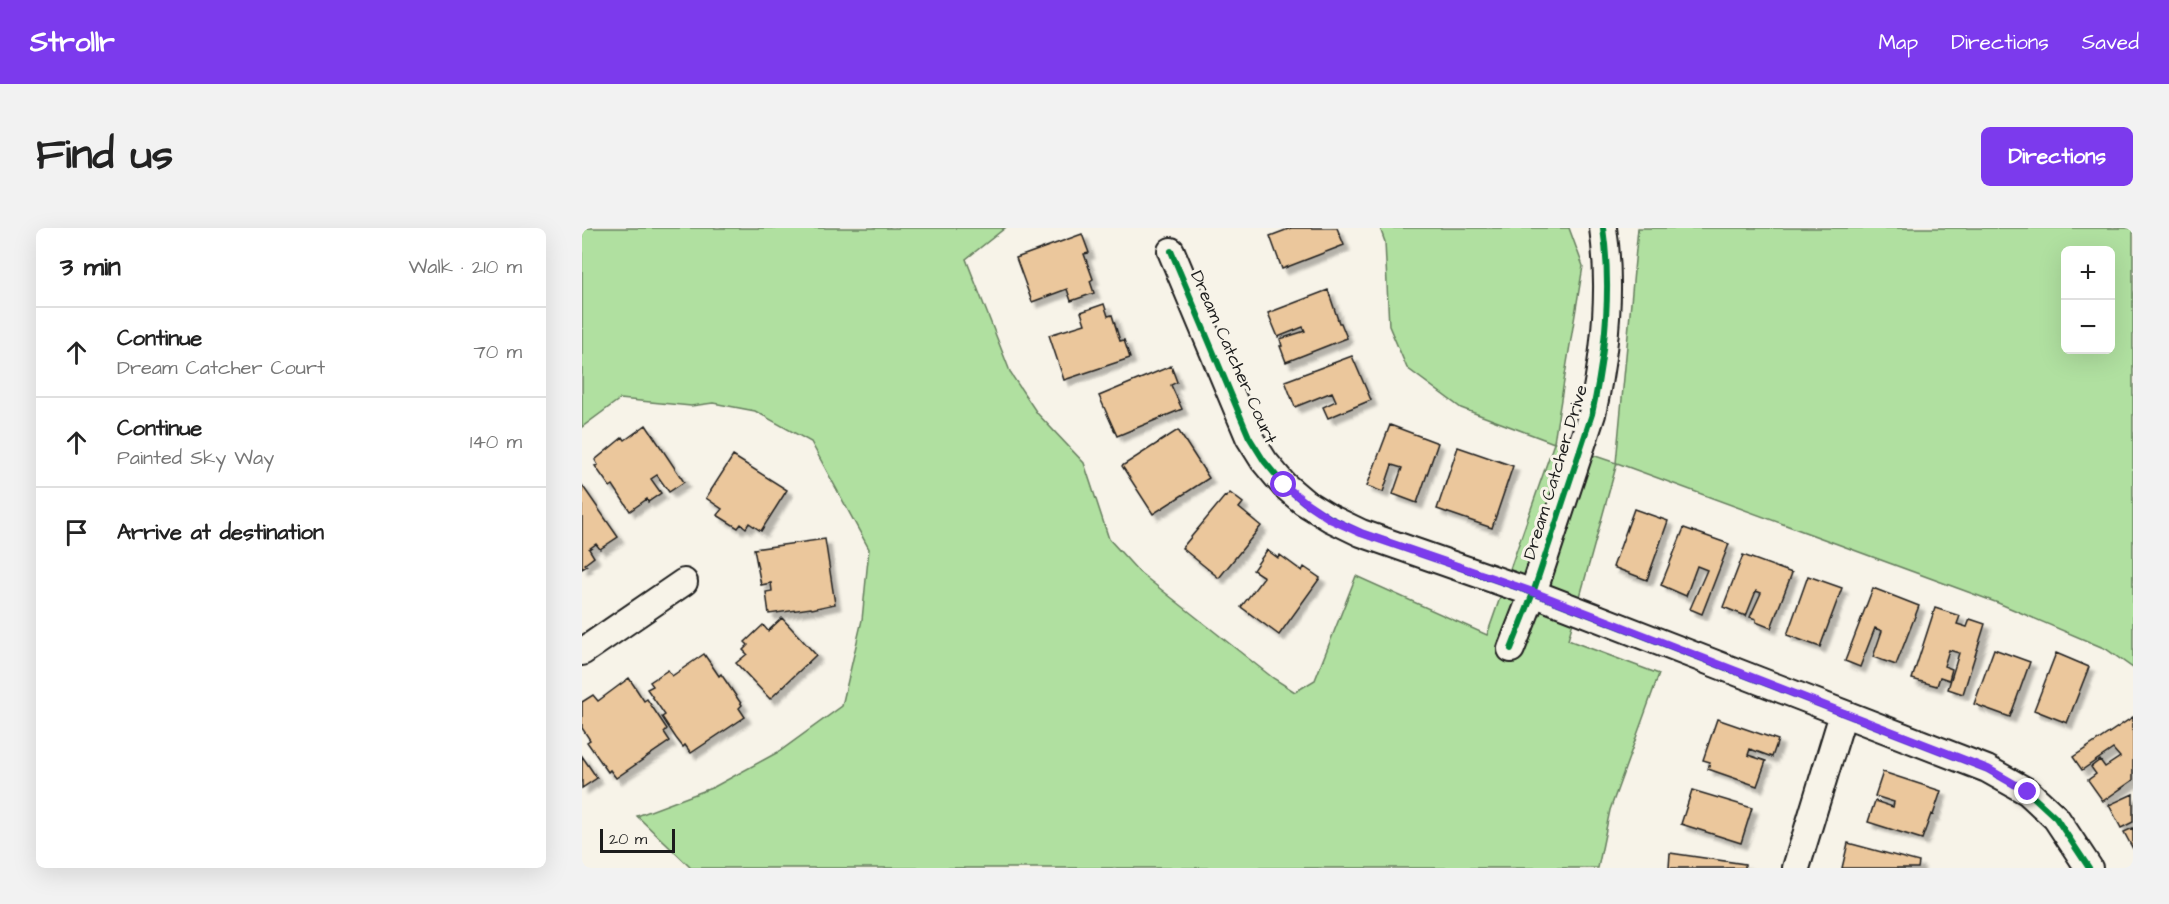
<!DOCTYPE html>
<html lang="en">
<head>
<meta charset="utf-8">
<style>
  body { margin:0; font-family:"Architects Daughter",sans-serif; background:#f2f2f2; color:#222 }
  .controls { position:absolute; right:18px; top:18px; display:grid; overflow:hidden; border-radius:9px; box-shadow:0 6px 24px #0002 }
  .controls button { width:54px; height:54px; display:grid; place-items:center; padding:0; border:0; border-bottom:2px solid #e0e0e0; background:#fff; color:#222; font:30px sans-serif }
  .scale { position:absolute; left:18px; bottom:15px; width:75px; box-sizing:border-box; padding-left:6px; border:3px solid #1c1c1c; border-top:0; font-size:16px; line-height:21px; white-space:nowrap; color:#1c1c1c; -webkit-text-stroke:4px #f7f3e8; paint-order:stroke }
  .stop { position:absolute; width:18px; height:18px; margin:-14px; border:4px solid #7c3aed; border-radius:50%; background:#fff }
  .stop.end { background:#7c3aed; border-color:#fff; box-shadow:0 2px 6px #0008 }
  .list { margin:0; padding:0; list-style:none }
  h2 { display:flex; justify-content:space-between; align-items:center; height:78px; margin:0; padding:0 24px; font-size:26px }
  h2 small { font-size:20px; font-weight:400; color:#767676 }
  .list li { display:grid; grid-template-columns:39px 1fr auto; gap:18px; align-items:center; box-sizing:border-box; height:90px; padding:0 24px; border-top:2px solid #e0e0e0 }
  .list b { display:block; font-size:22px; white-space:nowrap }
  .list p { margin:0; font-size:20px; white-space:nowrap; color:#767676 }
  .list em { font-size:20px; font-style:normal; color:#767676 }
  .icon { flex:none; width:33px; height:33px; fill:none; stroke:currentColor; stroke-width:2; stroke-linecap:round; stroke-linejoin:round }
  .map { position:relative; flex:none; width:1551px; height:640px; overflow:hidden; border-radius:9px }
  header { display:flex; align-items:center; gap:36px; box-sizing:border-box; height:84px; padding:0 30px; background:#7c3aed; color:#fff }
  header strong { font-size:28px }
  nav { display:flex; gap:33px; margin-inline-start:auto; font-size:21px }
  .intro { display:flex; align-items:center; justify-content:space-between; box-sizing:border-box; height:144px; padding:0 36px }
  h1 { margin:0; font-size:42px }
  .button { padding:15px 27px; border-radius:9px; background:#7c3aed; color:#fff; font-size:21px; font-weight:700 }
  main { display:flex; gap:36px; padding:0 36px }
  aside { flex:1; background:#fff; border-radius:9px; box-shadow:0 6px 24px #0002 }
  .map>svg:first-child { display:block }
  .green { fill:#b0e0a0; stroke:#667e5e; stroke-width:1.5; fill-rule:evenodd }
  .building { fill:#ebc79c; stroke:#1c1c1c; stroke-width:1.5; filter:url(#shadow) }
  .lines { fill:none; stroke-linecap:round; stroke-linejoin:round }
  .minor-casing { stroke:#1c1c1c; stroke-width:30 }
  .minor { stroke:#f7f3e8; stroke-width:26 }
  .cycleway-casing { stroke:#f7f3e8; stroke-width:10 }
  .cycleway { stroke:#00873e; stroke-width:6 }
  .route { stroke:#7c3aed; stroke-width:8 }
  .labels { text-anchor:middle; stroke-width:6; stroke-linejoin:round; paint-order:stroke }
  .street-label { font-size:18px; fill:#1c1c1c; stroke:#f7f3e8 }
</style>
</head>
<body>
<header>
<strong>Strollr</strong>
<nav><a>Map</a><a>Directions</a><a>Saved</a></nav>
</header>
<div class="intro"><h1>Find us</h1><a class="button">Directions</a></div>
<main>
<aside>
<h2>3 min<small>Walk · 210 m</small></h2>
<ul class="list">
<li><svg class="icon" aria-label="ahead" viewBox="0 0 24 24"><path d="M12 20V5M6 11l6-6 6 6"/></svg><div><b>Continue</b><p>Dream Catcher Court</p></div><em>70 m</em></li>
<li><svg class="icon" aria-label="ahead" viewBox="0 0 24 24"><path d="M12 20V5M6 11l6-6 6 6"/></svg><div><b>Continue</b><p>Painted Sky Way</p></div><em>140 m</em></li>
<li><svg class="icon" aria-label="arrive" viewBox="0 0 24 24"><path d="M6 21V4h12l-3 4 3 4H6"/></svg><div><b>Arrive at destination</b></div></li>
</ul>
</aside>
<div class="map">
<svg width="1551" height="640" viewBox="0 0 1551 640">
  <defs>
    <filter id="shadow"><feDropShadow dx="5.5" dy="5.5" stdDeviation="1.5" flood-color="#0004"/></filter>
  </defs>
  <rect width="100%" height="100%" fill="#f7f3e8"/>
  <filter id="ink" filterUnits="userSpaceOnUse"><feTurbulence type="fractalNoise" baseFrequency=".0167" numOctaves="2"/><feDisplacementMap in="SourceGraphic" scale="12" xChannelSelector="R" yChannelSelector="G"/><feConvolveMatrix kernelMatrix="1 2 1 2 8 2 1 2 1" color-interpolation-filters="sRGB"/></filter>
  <g filter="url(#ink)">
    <path class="green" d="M 0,0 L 423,0 L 384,31 L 429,146 L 455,185 L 502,235 L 527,311 L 557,344 L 691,450 L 713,464 L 733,452 L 774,348 L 905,407 L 972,215 L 879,180 L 825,140 L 807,98 L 803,14 L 798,0 L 987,0 L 1001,38 L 972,214 L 1034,235 L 1056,0 L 1551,0 L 1551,440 L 1524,421 L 1416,375 L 1035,235 L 986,412 L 1077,446 L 1028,582 L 1016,640 L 109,640 L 55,588 L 132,559 L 198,523 L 260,478 L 280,392 L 287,321 L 229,214 L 173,183 L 131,175 L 109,178 L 38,171 L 0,199 ZM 1484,22 L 1528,22 L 1528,122 L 1484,122 Z"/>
    <path class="building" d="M 709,0 L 755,0 L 762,17 L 700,41 L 688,8 Z
      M 500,6 L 507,25 L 502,26 L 511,51 L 508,53 L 512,65 L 489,73 L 485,61 L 450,74 L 434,30 Z
      M 746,62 L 757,95 L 759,95 L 765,110 L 704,134 L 698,118 L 700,118 L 698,111 L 723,103 L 721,99 L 696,109 L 686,85 Z
      M 522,76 L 526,88 L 530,87 L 538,113 L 542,112 L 548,130 L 482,152 L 467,107 L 503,96 L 499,84 Z
      M 770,128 L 789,172 L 746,190 L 741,179 L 754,173 L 750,164 L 713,179 L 703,153 Z
      M 589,138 L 595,154 L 589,157 L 600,181 L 535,208 L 517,168 Z
      M 64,197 L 102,254 L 87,264 L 75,247 L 69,251 L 79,265 L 66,274 L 65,271 L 48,283 L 31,257 L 28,259 L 13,238 L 16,237 L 13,232 L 41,209 L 43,212 Z
      M 808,197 L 856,215 L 835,275 L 811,266 L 820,240 L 810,237 L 801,264 L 785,258 Z
      M 596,202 L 627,250 L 571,286 L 540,238 Z
      M 876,219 L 931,238 L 910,300 L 855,281 Z
      M 151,228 L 205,262 L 179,303 L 167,295 L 164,300 L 159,296 L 156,300 L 135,287 L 140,281 L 124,270 Z
      M 0,257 L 36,309 L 18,321 L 14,316 L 7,321 L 12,329 L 3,336 L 5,338 L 0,341 Z
      M 648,265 L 661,275 L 657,280 L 679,298 L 637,350 L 600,320 L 643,268 L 644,269 Z
      M 1052,281 L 1086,293 L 1065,352 L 1031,339 Z
      M 1102,300 L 1147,316 L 1120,386 L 1108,381 L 1125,342 L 1115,338 L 1104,368 L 1079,357 Z
      M 243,311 L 253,376 L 230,381 L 229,380 L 187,386 L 184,364 L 190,363 L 189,355 L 179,357 L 172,321 Z
      M 685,322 L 696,330 L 698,327 L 720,343 L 722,339 L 738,350 L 697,407 L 659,379 L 682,349 L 671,342 Z
      M 1161,327 L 1210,345 L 1189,400 L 1174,394 L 1174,391 L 1168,389 L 1179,365 L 1174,363 L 1164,388 L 1141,379 Z
      M 1226,348 L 1260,360 L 1238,419 L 1205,407 Z
      M 1291,360 L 1337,378 L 1314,437 L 1291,429 L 1300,403 L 1293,400 L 1278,439 L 1263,433 Z
      M 1353,380 L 1378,388 L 1375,396 L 1385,399 L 1388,391 L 1403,396 L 1381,466 L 1366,461 L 1377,425 L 1367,422 L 1362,438 L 1370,441 L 1367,452 L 1358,449 L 1355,458 L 1330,451 Z
      M 200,390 L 234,427 L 188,471 L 154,435 L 165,426 L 161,422 L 166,417 L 163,414 L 181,397 L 186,403 Z
      M 1412,421 L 1448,434 L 1428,489 L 1392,476 Z
      M 1474,425 L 1507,439 L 1485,495 L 1452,482 Z
      M 122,426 L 137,448 L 139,446 L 160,477 L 157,480 L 163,489 L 109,525 L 103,517 L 101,519 L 94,510 L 80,489 L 83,487 L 65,461 L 71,458 L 68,454 L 86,442 L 90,448 Z
      M 47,450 L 62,473 L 65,471 L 85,501 L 82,504 L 88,513 L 34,550 L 28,542 L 26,544 L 5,514 L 8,512 L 0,500 L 0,474 L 11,467 L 16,473 Z
      M 1551,489 L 1551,552 L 1521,573 L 1506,552 L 1514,546 L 1509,539 L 1518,532 L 1523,539 L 1538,529 L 1531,521 L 1500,542 L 1491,529 Z
      M 1135,491 L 1196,512 L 1190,529 L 1168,521 L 1166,527 L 1184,533 L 1175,558 L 1126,541 L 1128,534 L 1121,532 Z
      M 0,528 L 15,550 L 0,560 Z
      M 1301,544 L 1359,563 L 1351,587 L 1349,586 L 1340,611 L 1286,594 L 1293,573 L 1311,579 L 1312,574 L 1293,568 Z
      M 1110,562 L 1170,580 L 1159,615 L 1099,596 Z
      M 1551,566 L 1551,594 L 1539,600 L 1527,577 Z
      M 1551,600 L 1551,621 L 1542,604 Z
      M 1266,615 L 1337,634 L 1336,640 L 1260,640 Z
      M 1088,625 L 1163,636 L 1163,640 L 1087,640 Z"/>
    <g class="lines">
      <g class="minor-casing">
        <path id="minor" d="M 589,23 L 667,209 L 682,233 L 702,257 L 722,274 L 748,290 L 779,305 L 951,365 L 1405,541 L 1446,564 L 1474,590 L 1507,640
          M 929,421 L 951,365 L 1010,186 C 1023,126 1030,61 1021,0
          M 0,424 L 102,354
          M 1214,640 L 1261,486"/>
      </g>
      <use href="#minor" class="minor"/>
      <g class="cycleway-casing">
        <path id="cycleway" d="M 589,23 L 667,209 L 682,233 L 702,257 L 722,274 L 748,290 L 779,305 L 951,365 L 1405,541 L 1446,564 L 1474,590 L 1507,640
          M 929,421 L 951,365 L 1010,186 C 1023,126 1030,61 1021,0"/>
      </g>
      <use href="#cycleway" class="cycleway"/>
    </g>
  </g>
  <g class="lines" filter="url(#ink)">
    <path class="route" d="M 702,257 L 723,274 L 748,291 L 779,305 L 951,364 L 1406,541 L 1446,564"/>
  </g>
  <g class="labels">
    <g class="street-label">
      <text transform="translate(652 129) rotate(66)" y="6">Dream Catcher Court</text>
      <text transform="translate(973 244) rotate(-73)" y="6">Dream Catcher Drive</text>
    </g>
  </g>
</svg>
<div class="controls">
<button>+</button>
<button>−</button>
</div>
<div class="scale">20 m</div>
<div class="stop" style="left:702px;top:257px"></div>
<div class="stop end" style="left:1446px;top:564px"></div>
</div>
</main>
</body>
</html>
